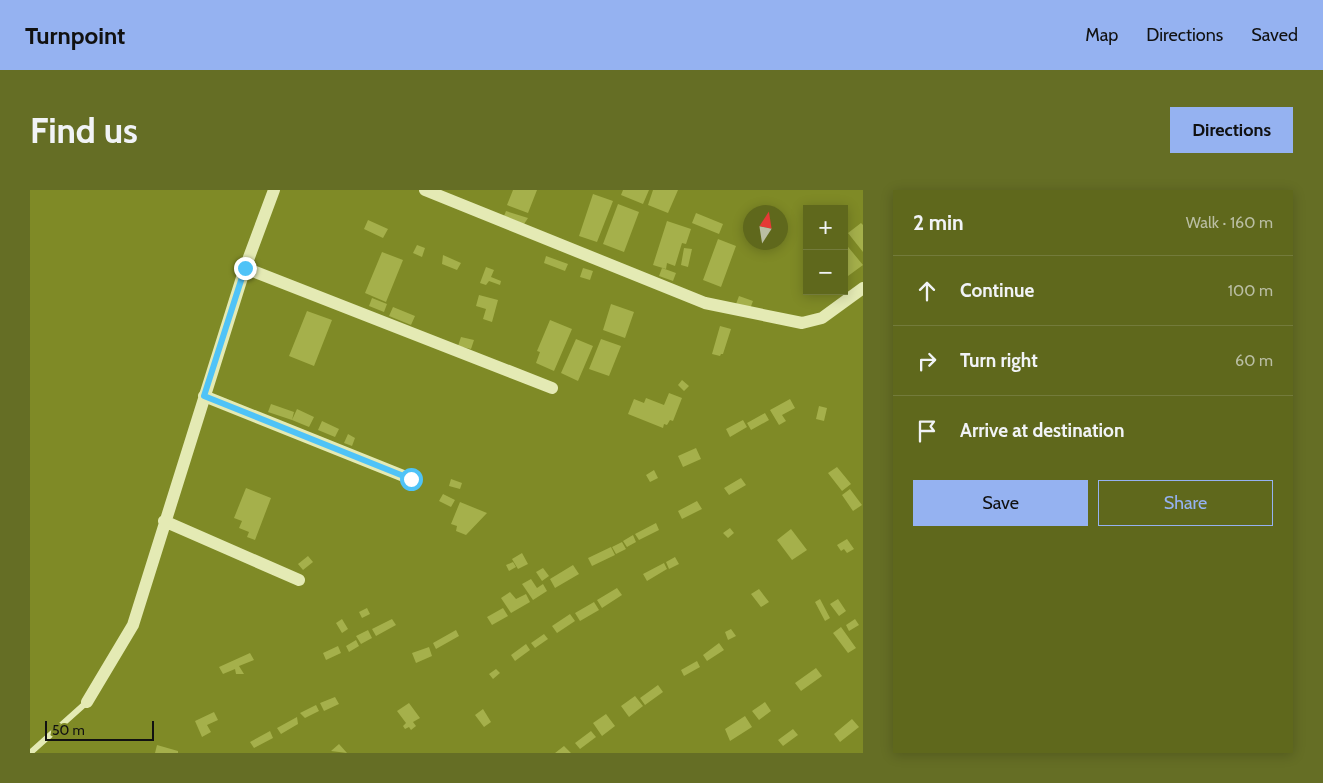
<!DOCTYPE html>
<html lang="en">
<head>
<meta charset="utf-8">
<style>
  body { margin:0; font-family:Cabin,sans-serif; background:#656e25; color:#f1f3f6 }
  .controls { position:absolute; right:15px; top:15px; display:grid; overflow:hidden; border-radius:0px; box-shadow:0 2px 12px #0003 }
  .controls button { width:45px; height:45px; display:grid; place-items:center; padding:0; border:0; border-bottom:1px solid #737b3b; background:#5f681c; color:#f1f3f6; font:25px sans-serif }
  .compass { position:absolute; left:713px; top:15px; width:45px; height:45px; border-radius:50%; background:#5f681c; box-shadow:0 2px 12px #0003; rotate:12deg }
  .scale { position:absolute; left:15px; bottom:12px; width:109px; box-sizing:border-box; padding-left:5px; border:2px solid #111; border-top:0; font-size:14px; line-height:18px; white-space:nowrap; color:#111; -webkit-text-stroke:4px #7f8a26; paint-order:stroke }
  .stop { position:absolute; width:15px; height:15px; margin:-11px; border:4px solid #4fc3f7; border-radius:50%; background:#fff }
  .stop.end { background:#4fc3f7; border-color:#fff; box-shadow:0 1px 5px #0008 }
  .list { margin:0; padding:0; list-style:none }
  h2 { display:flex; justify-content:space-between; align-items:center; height:65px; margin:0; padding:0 20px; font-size:21px }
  h2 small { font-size:16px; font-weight:400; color:#babea3 }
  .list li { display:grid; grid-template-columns:32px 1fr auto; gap:15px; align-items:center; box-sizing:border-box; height:70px; padding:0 20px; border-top:1px solid #737b3b }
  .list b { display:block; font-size:19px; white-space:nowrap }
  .list em { font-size:16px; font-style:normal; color:#babea3 }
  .actions { display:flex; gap:10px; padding:15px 20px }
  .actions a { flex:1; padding:11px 0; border:1px solid #95b2f1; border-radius:0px; text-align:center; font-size:18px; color:#95b2f1 }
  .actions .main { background:#95b2f1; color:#111 }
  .icon { flex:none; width:28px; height:28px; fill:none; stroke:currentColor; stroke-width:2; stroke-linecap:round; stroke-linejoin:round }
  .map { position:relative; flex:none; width:833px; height:563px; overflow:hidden; border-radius:0px }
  header { display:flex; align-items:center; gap:30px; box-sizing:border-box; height:70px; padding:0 25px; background:#95b2f1; color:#111 }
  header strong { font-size:24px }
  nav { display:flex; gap:28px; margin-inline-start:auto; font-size:18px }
  .intro { display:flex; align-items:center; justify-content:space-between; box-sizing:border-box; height:120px; padding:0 30px }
  h1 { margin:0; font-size:35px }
  .button { padding:12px 22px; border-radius:0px; background:#95b2f1; color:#111; font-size:18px; font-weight:700 }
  main { display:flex; gap:30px; padding:0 30px }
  aside { flex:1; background:#5f681c; border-radius:0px; box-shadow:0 2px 12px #0003 }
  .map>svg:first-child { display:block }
  .building { fill:#a5b04b }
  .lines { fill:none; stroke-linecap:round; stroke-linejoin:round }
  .service { stroke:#e4eab4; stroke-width:6 }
  .minor { stroke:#e4eab4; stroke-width:12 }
  .route { stroke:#4fc3f7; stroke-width:6 }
</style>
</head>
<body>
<header>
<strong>Turnpoint</strong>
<nav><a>Map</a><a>Directions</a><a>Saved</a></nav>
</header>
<div class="intro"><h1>Find us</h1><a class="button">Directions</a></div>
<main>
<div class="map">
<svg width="833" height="563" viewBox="0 0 833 563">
  <rect width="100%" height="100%" fill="#7f8a26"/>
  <path class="building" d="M 483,0 L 507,0 L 498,23 L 477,15 Z
    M 593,0 L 619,0 L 613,14 L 591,5 Z
    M 623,0 L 648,0 L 638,23 L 618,15 Z
    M 563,4 L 583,11 L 567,52 L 549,46 Z
    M 588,14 L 609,22 L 594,62 L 573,54 Z
    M 476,21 L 498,28 L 494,34 L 474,26 Z
    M 666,23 L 693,34 L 689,44 L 662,33 Z
    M 338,30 L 358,39 L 353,48 L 334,39 Z
    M 637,31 L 661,39 L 656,54 L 652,53 L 645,76 L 637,73 L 636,79 L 623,75 Z
    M 831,33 L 833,35 L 833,62 L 818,43 Z
    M 688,49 L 706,56 L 691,97 L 673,90 Z
    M 814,52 L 833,75 L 818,86 L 814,81 Z
    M 387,55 L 395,58 L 392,67 L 383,63 Z
    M 654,58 L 662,59 L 658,77 L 651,75 Z
    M 352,62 L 373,70 L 356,112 L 335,103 Z
    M 413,65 L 431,73 L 427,80 L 412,74 Z
    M 516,66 L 538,74 L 535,81 L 514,73 Z
    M 456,77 L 464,80 L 461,87 L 471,91 L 470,95 L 459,91 L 456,95 L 450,93 Z
    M 553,78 L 563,81 L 560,90 L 550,87 Z
    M 632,78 L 646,83 L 643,91 L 629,86 Z
    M 449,105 L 468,110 L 462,132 L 453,129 L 456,119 L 446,116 Z
    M 709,106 L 723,111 L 720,119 L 706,114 Z
    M 342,108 L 357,114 L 354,122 L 339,116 Z
    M 581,114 L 604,122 L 595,148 L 573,140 Z
    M 363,117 L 385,126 L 381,135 L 359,126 Z
    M 277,121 L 302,130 L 284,176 L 259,166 Z
    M 520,130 L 542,139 L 524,181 L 506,173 L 510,162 L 507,161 Z
    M 690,136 L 701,139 L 693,164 L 691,164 L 690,166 L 682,164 Z
    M 431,147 L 444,150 L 441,159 L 428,156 Z
    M 546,149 L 563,156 L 548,191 L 531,183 Z
    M 571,149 L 591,156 L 579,186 L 559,179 Z
    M 652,190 L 659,196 L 654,201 L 648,195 Z
    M 639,203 L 652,208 L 643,231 L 640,230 L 637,235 L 634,234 L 633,238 L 598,224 L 604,209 L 614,213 L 616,208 L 634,215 Z
    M 760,209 L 765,218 L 752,225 L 756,231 L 749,235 L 740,220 Z
    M 241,214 L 264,222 L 262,230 L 238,222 Z
    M 789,216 L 797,218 L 794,231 L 786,229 Z
    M 267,219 L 284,227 L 279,237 L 262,230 Z
    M 735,223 L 739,230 L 721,240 L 717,233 Z
    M 713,230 L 717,237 L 700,247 L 696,239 Z
    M 292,231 L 309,239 L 305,247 L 288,240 Z
    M 318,244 L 325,248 L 322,256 L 314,253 Z
    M 666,258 L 671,269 L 653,277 L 648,266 Z
    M 807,277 L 821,294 L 812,301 L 798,283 Z
    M 624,280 L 628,288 L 620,292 L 616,285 Z
    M 711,288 L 716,295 L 699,305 L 694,298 Z
    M 421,289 L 432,293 L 430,299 L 419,296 Z
    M 216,298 L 241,308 L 225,350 L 217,347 L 219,342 L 209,338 L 212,331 L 204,328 Z
    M 820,299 L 832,315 L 823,321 L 812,305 Z
    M 413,304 L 425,310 L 421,317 L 409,311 Z
    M 667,311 L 672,319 L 652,329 L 648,321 Z
    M 430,312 L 457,323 L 436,345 L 426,341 L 427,336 L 421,334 Z
    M 626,333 L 629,340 L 609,350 L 605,344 Z
    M 700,338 L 704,343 L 698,348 L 693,343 Z
    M 761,339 L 777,360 L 762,370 L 747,350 Z
    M 603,345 L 606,352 L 597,357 L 593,351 Z
    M 817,349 L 824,359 L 817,363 L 814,359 L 811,361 L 807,355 Z
    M 592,352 L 596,359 L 586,364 L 582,357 Z
    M 581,357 L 585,365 L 562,376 L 558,368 Z
    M 492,363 L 498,374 L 488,379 L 482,369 Z
    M 278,366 L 283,372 L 273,380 L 268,374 Z
    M 645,367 L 649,374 L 639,379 L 636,372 Z
    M 483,372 L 486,377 L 479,381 L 476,375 Z
    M 634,373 L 637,379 L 617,391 L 613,384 Z
    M 543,375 L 549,384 L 525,398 L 520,389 Z
    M 513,378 L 519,386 L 512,391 L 506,382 Z
    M 501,389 L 507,398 L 513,394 L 517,401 L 503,410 L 492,394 Z
    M 587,398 L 592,405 L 572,418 L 567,410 Z
    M 729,399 L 739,412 L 731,417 L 721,404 Z
    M 480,402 L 486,409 L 496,404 L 500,412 L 481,423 L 471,408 Z
    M 790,409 L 800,428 L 795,431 L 785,412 Z
    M 808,409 L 816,421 L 809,426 L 800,414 Z
    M 564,412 L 569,420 L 550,431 L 545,423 Z
    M 337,418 L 340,424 L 332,428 L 329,422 Z
    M 473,418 L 478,426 L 462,435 L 457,427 Z
    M 540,424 L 545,431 L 527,443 L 522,436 Z
    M 312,429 L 318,439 L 312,443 L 306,433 Z
    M 362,429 L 366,435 L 346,446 L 342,439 Z
    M 825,429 L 829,435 L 819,441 L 816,435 Z
    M 811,437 L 826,458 L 818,463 L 803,443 Z
    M 701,439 L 706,446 L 698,450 L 695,442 Z
    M 338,440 L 342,448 L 331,454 L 326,446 Z
    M 426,440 L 429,446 L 406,459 L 403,453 Z
    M 514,444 L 518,449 L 505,458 L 501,453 Z
    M 326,450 L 329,456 L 319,462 L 316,456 Z
    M 689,453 L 694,460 L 677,471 L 673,465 Z
    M 496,454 L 500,460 L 485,471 L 481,465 Z
    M 308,456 L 311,463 L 296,470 L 293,463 Z
    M 399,457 L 402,466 L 386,473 L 382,463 Z
    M 220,463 L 224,470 L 209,476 L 214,484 L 206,484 L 205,479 L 193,484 L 189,477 Z
    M 667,471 L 670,477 L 654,486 L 651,480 Z
    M 786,478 L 792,486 L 771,501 L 765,493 Z
    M 466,479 L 470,483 L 463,489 L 459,484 Z
    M 628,495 L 633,502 L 615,515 L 610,508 Z
    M 605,506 L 613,516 L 599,527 L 591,516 Z
    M 305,507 L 309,514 L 294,521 L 290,513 Z
    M 735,512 L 741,521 L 729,530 L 722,521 Z
    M 379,513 L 390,528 L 383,532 L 386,536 L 381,540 L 379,537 L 375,539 L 373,536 L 376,533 L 367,521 Z
    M 286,515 L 289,521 L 275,528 L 270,523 Z
    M 453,519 L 461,532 L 454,537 L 445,525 Z
    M 184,522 L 188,530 L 177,535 L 181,542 L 172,547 L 165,531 Z
    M 576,524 L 585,536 L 572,546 L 563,533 Z
    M 715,526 L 722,537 L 700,551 L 695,539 Z
    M 267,527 L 268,534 L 251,544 L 247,538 Z
    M 822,529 L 829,537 L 810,552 L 804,544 Z
    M 763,539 L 768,545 L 753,556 L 748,550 Z
    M 240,541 L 243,548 L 224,558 L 220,552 Z
    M 561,541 L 566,547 L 550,559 L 545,553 Z
    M 309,554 L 317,563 L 301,561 Z
    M 127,555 L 148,561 L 148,563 L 125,563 Z
    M 534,556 L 541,563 L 525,563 Z"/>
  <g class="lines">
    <path class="service" d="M 0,563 L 57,512"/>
    <path class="minor" d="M 395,0 L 675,113 L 772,133 L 792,128 L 833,98
      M 215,78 L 522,198
      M 174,206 L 381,289
      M 134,331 L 269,390
      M 57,512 L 103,435 L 215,78 L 244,0"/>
  </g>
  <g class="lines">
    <path class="route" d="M 215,78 L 174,206 L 381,289"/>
  </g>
</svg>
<div class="controls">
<button>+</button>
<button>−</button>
</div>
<svg class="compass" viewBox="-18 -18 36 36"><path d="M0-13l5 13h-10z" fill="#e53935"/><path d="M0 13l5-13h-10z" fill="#babea3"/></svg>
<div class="scale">50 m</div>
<div class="stop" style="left:381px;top:289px"></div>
<div class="stop end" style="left:215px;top:78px"></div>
</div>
<aside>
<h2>2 min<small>Walk · 160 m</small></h2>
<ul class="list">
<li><svg class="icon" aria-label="ahead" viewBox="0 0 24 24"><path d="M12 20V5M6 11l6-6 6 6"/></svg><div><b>Continue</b></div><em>100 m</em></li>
<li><svg class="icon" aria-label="right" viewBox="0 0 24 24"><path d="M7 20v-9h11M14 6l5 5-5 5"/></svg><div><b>Turn right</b></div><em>60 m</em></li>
<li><svg class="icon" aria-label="arrive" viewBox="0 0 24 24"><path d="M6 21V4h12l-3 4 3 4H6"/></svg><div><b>Arrive at destination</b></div></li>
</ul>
<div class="actions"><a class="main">Save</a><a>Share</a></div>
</aside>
</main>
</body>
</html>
